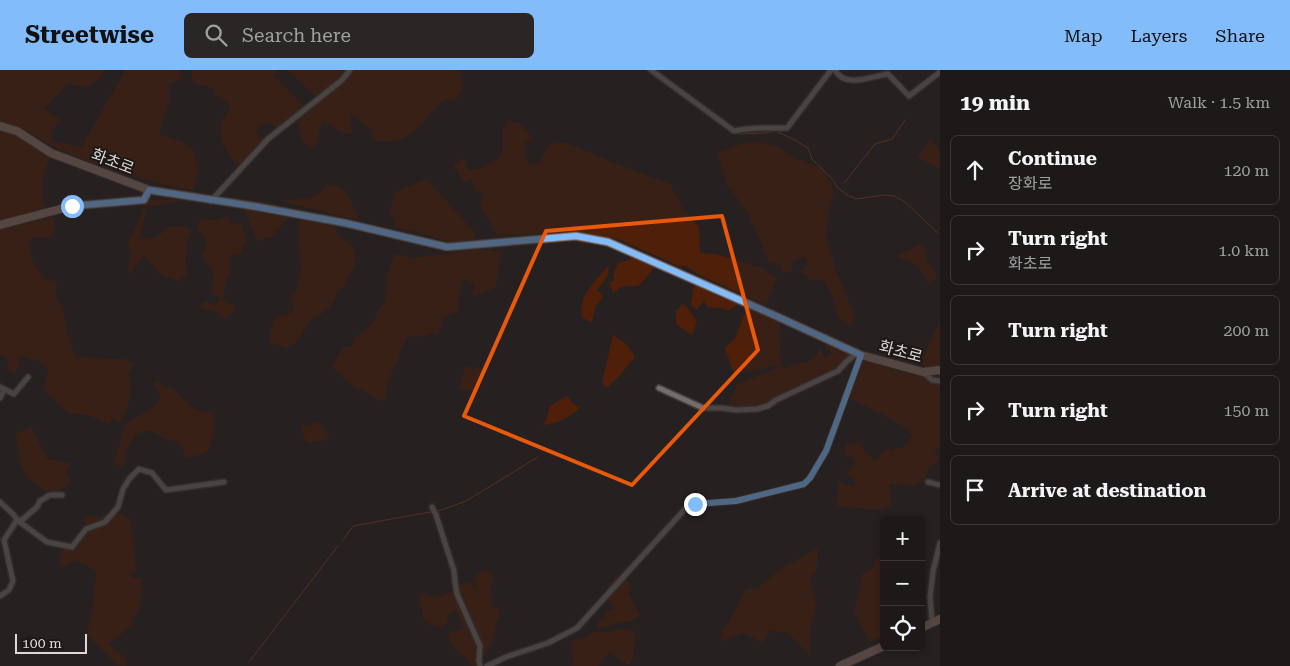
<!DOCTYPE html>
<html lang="en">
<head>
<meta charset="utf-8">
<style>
  body { margin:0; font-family:"Roboto Serif","Noto Sans KR",serif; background:#292625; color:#f1f3f6 }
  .controls { position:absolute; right:15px; bottom:15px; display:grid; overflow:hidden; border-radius:8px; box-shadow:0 2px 8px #0003 }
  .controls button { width:45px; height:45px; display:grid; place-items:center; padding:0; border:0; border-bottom:1px solid #3a3837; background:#1c1918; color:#f1f3f6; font:25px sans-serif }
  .scale { position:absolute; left:15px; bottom:12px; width:72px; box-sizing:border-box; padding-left:5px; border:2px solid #dcd9d8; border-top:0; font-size:14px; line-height:18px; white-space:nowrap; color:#dcd9d8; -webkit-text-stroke:4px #1c1816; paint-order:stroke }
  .stop { position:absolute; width:15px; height:15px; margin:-11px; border:4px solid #83bcfb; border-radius:50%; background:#fff }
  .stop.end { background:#83bcfb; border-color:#fff; box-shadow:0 1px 5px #0008 }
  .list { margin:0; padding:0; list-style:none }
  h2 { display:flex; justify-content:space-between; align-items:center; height:65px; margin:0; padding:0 20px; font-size:21px }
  h2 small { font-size:16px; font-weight:400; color:#a0a0a2 }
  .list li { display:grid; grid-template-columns:32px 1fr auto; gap:15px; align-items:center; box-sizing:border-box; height:70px; margin:0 10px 10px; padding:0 10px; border:1px solid #3a3837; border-radius:8px }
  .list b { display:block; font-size:19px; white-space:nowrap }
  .list p { margin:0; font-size:16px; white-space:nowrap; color:#a0a0a2 }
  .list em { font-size:16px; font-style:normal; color:#a0a0a2 }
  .icon { flex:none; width:28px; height:28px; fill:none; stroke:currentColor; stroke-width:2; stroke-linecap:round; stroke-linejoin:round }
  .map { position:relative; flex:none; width:940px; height:596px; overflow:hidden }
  header { display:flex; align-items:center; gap:30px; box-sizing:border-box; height:70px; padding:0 25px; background:#83bcfb; color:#111 }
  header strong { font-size:24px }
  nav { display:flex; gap:28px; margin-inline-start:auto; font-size:18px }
  .search { width:350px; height:45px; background:#292625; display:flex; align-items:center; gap:12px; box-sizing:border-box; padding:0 18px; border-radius:8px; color:#a0a0a2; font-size:19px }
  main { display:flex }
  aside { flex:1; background:#1c1918 }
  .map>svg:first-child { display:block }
  .green { fill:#501f0a }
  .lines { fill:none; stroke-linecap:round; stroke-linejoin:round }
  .stream { stroke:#914323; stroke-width:1 }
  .street-casing { stroke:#403c3b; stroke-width:8 }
  .secondary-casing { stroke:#403c3b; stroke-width:10 }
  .street { stroke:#736d6b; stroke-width:5 }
  .secondary { stroke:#8f746a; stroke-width:8 }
  .route { stroke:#83bcfb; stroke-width:6 }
  .marked { fill:none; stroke:#e8590c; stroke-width:4; stroke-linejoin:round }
  .labels { text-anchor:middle; stroke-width:4; stroke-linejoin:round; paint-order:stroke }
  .street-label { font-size:16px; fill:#dcd9d8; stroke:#1c1816 }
</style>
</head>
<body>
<header>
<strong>Streetwise</strong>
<div class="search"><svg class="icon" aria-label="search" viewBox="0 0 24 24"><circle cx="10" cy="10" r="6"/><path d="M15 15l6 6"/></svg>Search here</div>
<nav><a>Map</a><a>Layers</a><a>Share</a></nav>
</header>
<main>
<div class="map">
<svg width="940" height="596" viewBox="0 0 940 596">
  <rect width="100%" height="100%" fill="#262120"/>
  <path class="green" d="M 0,0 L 104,0 L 99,9 L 85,18 L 69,13 L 44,38 L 52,45 L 61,49 L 53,59 L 50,69 L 55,72 L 81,77 L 125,1 L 124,0 L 180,0 L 181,8 L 167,15 L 170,26 L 159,64 C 167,67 178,70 186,74 C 200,83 198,106 194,120 L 175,117 L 114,101 L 77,87 L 49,74 L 28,61 L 0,51 Z
    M 191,0 L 278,0 L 273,6 L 304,36 L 276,58 L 272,54 L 263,53 L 255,61 L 264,70 L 238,98 L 222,73 L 221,53 L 231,36 L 215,25 L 214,18 L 194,13 Z
    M 287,0 L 458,0 C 465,11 464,23 454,31 L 447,29 C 428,40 420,65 397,70 C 390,72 380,71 373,71 L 371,57 L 369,57 L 349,43 L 352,64 L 339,61 L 323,51 L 322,51 L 315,79 L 302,72 L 297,49 L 311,41 L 322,28 L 314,25 L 301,12 Z
    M 507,51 C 523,52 525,58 533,70 L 524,73 L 527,93 L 537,94 L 550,74 L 565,72 L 616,94 L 670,114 L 683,139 L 699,157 L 700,183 C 721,183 741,192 761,198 C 767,200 772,206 777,209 L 766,235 L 698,204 L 686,196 L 679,196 L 621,170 L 582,162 L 497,165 L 481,137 L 483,123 L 475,121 L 472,109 L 464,113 L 453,95 L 464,88 L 468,100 L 479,99 L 500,87 L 503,80 L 503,58 Z
    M 0,58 L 17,64 L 50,87 C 41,108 42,116 45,138 L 0,150 Z
    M 931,69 L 940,81 L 940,99 L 917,87 Z
    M 751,71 L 777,76 L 797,90 L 803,90 L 823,100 L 834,121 L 829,138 L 826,168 L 836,201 L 854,244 L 851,257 L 838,248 L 832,224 L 823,210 L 808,210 L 809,206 L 804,204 L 801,201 L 808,195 L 807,190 L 805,187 L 793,190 L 792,201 L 783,202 L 780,194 L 769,193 L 749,144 L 727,115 L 718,82 Z
    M 426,109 L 473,160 L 475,169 L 453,173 L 410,160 L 396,158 L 390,140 L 396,122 Z
    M 327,114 C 332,115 339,116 343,119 C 348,124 357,143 358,150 L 277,130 C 290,130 313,131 322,121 C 324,119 326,117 327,114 Z
    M 148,130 L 186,130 L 146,137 L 140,168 C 154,169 159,167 170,156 L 180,156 L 191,160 L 191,164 L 188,169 L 185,195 L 187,199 L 187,205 L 177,211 L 160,204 L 144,185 L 130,204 L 128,199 L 131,182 L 128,172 L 137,155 L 145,134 Z
    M 274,134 L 286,138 L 287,148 L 273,166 L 257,171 L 243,137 L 268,136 Z
    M 228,146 L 232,154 L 242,153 L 246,171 L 240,184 L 230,186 L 230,205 L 226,209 L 224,226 L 220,228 L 233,235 L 235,240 L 226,250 L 217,242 L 199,238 L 204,231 L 215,235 L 220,229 L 212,223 L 213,201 L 202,186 L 207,173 L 204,165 L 198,161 L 200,149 L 217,150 L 221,148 Z
    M 53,147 L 55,156 L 53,166 L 32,168 L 29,177 L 33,192 L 43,208 L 57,212 L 55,228 L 62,237 L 67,262 L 75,287 L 125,289 L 134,294 L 128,305 C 133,325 130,334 120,353 L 114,347 L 109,354 L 88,345 L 68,343 L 43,319 L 49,301 L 40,291 L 30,289 L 21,285 L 16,303 L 9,301 L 6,287 L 0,285 L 0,160 Z
    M 300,150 L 336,157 L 337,165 L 351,175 L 355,183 L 355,194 L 343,217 L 337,222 L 334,231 L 327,240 L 309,252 L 298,271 L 288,278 L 270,272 L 271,262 L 275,247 L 283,246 L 293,242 L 291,223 L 296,222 L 301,198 L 298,166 Z
    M 924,173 L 927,192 L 938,206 L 929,215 L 919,197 L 902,188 L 896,186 Z
    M 478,179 L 501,182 L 496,212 L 497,217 L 471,227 L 475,215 L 463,208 L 458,230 L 458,242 L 443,247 L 438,265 L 432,263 C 423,267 418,268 408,266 L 398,283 L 400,287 C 393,300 385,312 386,327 L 381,331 L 349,313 L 332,296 L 344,277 L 353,277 L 353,270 L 374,252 L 378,239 L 385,234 L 387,206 L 395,184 L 411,188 L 447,184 Z
    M 633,186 L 656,195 C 650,202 645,210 638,216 L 622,216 L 613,223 L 609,213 L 615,210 L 613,205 L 618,193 L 629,190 Z
    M 609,195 L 608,205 L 596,222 L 600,222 L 603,227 L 595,238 L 592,252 L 582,248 C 578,225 595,212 609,195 Z
    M 694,213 L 734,231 L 739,234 L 728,241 L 723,238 L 707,237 L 704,230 L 697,240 L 690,234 L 692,227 Z
    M 683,234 L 687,237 L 697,252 L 692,265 L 676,254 L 676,244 L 675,242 Z
    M 747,237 L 779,251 L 781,295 L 785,299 L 791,295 L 808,292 L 822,278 L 823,286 L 828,287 L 833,282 L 825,276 L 827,272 L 850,284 L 840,296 L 831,303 L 796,319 C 779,321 767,339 749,338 C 747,338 746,337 745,336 C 738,336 737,338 730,335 L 730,329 L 738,314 L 773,300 L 780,295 L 734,304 L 725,278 L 736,267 Z
    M 940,251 L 940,295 L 927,298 L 920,293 Z
    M 613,265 L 626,274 L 635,287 L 620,305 L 607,318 L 602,313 Z
    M 863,291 L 921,307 L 940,305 L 940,376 L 934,383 L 940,389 L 927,399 L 925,411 L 913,415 L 889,414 L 891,436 L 877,440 L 837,436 L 839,412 L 853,417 L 857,415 L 846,402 L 854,398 L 855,389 L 844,383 L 846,374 L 858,373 L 875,392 L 884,381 L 890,379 L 893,382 L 895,378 L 902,379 L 912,366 C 908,354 861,334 848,328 Z
    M 466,296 L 484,299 L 477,323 L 458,319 Z
    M 157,310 L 167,319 L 172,318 L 195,340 L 214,343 C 213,356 214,370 207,382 L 187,388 L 184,384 L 184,380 L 180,377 L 180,372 L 168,370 L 149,360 L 136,364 L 126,380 L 124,397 L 114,394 L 125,354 L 135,349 L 157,334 L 161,326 L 153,313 Z
    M 567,326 L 573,334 L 580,338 C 569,347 557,354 543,355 L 547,348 L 550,336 Z
    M 319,352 L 330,369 L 307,373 L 301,357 Z
    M 31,357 L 47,389 L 70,393 L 66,403 L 70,410 L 70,413 C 56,425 46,423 32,411 C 29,408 25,405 24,402 C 18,391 18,375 16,363 L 22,362 Z
    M 108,442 L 118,442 L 124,448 L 130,449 L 136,499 L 135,503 L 129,504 L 131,507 L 142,509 C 142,521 142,534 136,545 L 133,544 L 131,556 L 109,574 L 127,590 L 126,596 L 117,595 L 87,565 L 95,527 L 94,522 L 97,502 L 87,495 L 73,491 L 61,497 L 59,490 L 61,481 L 66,474 L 74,471 L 87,456 L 83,450 L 86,446 L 101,447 Z
    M 818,478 L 816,503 L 810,506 L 816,537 L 810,560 L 809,584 L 788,563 L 771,560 L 763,573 L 744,563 L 720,571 L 722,562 L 734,543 L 746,519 L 757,518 L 781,499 Z
    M 884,487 L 884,566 L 870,572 L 854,541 L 860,522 L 862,504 L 872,499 L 878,488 Z
    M 488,500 L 492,504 L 492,508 L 494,509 L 491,519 L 493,540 L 496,538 L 499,539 L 500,544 L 496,552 L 494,569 L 478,596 L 472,596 L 466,588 L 453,577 L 448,564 L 464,558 L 456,539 L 446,545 L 448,550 L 443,558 L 431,555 L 423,550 L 423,540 L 419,533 L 420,526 L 425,522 L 429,526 L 433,525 L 441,527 L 461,514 L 469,512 L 472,514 L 475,519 L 477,516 L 475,511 L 477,503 Z
    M 617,505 L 626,509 L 630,514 L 629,524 L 640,546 L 630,551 L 598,558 L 597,551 L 603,549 L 607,540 L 612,540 L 615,535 L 609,532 L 605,532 C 605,519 609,514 617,505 Z
    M 620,559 L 632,560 L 636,566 L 633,578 L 633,589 L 629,595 L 609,582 L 598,596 L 572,596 L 573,595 L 571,573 L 577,568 L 584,568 L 594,562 L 604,562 Z"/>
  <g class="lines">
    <path class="stream" d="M 656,0 L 715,44
      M 739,64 L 765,63 L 775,61 L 791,68 L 808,78 L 812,89 L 833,110 L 837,117 L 847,125 L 856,129 L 884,125 L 894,126 L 905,132 L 938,163
      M 844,113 L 875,74 L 892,69 L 905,50
      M 438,441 L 466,431 L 538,387
      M 343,470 L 353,456 L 430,442
      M 249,592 L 338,476"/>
    <g class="street-casing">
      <path id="street" d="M 651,0 L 734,61 C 751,57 769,58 787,58 L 831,0
        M 835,0 C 845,19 872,6 888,4 L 909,26 L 940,2
        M 211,131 L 268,69 L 342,10 L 350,0
        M 923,302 L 932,310 L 940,311
        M 0,317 L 14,324 L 28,307
        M 659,318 L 703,338 L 721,338 L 736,340 L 757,339 L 768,336 L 776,330 L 838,301 L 846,292 L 857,283
        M 0,328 L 4,320
        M 928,412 L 940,415
        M 62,425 L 50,425 L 40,431 L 37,437 L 22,450 L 17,450 L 47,472 L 72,477 L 86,459 L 105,452 L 118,437 L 123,419 L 130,408 L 139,399 L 152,403 L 166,420 L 188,417 L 224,412
        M 0,432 L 14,445 L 17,450 L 4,470 L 13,511 L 9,520 L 0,526
        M 432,437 L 436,445 L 454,501 L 455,512 L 457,524 L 480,576 L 479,590 L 480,596
        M 932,552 L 930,527 L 933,501 L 940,473
        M 487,596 L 506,587 L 548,573 L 577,558 L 685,439 L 695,434 L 736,431 L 804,414 L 810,408 L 826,381 L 861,285"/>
    </g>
    <g class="secondary-casing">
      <path id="secondary" d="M 0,56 L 17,61 L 51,83 L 149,120 L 253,136 L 345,153 L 447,177 L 576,166 L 608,172 L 776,246 L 861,285 L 923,302 L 940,300
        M 0,155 L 72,136 L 144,130 L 149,120
        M 921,558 L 940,549
        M 840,596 L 884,576"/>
    </g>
    <use href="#street" class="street"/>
    <use href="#secondary" class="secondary"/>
  </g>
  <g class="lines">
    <path class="route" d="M 72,136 L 144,130 L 149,120 L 252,136 L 345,153 L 447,177 L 576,166 L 608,172 L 776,246 L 861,285 L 826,381 L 810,408 L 804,414 L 736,431 L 695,434"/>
  </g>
  <path d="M0 0H940V596H0ZM 722,146 L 758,280 L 632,415 L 464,346 L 546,161 Z" fill="#262120" fill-opacity=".55" fill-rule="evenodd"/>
  <path class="marked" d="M 722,146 L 758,280 L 632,415 L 464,346 L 546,161 Z"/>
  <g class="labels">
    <g class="street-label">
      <text transform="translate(113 91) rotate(21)" y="6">화초로</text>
      <text transform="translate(901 281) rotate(15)" y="6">화초로</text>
    </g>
  </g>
</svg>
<div class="controls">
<button>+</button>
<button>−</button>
<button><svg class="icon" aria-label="locate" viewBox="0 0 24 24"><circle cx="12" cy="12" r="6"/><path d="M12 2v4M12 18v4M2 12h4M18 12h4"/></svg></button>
</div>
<div class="scale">100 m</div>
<div class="stop" style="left:72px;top:136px"></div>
<div class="stop end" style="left:695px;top:434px"></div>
</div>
<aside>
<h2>19 min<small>Walk · 1.5 km</small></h2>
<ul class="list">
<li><svg class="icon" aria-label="ahead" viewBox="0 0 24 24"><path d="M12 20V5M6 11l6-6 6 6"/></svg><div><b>Continue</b><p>장화로</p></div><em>120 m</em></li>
<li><svg class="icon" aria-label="right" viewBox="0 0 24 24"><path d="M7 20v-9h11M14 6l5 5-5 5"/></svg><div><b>Turn right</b><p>화초로</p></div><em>1.0 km</em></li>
<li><svg class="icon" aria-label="right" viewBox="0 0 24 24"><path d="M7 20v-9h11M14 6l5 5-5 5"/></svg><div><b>Turn right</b></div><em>200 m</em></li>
<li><svg class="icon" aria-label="right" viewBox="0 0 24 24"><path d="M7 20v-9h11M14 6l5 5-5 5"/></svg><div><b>Turn right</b></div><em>150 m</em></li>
<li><svg class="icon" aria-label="arrive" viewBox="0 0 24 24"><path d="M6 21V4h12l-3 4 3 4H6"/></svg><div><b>Arrive at destination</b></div></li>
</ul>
</aside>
</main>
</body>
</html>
